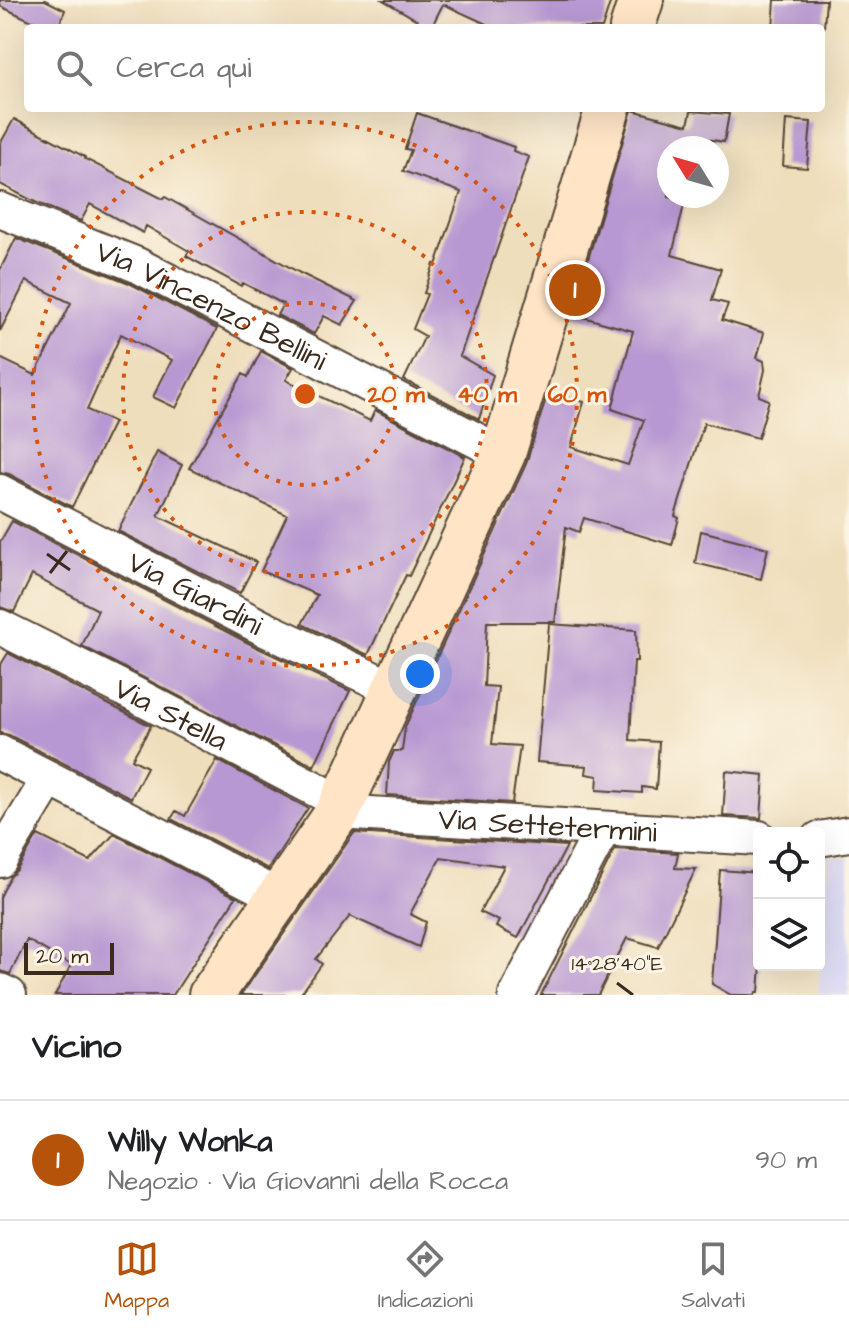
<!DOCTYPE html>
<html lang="it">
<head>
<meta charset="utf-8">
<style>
  body { margin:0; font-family:"Architects Daughter",sans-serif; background:#f2f2f2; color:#202124 }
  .controls { position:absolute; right:24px; bottom:24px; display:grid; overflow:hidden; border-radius:8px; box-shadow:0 8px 32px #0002 }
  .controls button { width:72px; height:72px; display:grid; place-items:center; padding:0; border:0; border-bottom:2px solid #e0e0e0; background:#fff; color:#202124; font:40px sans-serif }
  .compass { position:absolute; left:657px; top:136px; width:72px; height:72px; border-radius:50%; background:#fff; box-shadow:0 8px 32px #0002; rotate:307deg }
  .scale { position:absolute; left:24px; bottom:20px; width:90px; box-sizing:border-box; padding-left:8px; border:4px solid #3b2a1e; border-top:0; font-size:22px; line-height:28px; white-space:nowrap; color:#3b2a1e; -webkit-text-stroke:6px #fcf5e5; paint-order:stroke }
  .you { position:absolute; left:420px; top:674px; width:28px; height:28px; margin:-20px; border:6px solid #fff; border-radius:50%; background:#1a73e8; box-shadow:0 0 0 12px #1a73e833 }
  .badge { display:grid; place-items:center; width:52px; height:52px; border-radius:50%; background:#b45309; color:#fff; font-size:26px; font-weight:700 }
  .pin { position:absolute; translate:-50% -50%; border:4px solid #fff; box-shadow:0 2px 8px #0006 }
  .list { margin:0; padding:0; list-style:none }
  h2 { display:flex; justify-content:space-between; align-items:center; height:104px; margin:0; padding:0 32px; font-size:34px }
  h2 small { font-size:26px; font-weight:400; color:#757577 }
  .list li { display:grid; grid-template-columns:52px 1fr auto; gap:24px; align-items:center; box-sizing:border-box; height:120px; padding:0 32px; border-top:2px solid #e0e0e0 }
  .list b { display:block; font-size:30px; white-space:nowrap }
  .list p { margin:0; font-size:26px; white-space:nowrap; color:#757577 }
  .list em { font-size:26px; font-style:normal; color:#757577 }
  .icon { flex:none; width:44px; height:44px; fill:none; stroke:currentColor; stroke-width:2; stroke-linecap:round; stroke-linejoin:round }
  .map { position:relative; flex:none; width:849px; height:995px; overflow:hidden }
  .search { position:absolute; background:#fff; box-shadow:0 8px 32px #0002; left:24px; right:24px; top:24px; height:88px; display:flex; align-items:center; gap:20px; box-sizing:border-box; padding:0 28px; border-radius:8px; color:#757577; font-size:30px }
  .sheet { height:224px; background:#fff }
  nav { display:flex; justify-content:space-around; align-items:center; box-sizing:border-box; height:112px; border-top:2px solid #e0e0e0; background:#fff; font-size:22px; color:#757577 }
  nav a { display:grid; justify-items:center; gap:4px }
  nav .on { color:#b45309 }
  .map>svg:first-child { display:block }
  .built { fill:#d8d7f8 }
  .building { fill:#b798d2 }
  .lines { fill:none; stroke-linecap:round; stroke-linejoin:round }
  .street-casing { stroke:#564536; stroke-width:38 }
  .secondary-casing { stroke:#564536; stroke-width:48 }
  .street { stroke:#fff; stroke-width:34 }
  .secondary { stroke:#ffe4c6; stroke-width:44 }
  .ticks { fill:none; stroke:#3b2a1e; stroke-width:3 }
  .ring { fill:none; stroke:#d7540e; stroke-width:4; stroke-dasharray:4 8 }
  .labels { text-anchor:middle; stroke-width:6; stroke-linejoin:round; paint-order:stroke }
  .street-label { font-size:30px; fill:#3b2a1e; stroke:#fcf5e5 }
  .ticks-label { font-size:20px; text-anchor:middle; fill:#3b2a1e; stroke:#fcf5e5; stroke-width:6; stroke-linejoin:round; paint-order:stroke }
  .centre { fill:#d7540e; stroke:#fcf5e5; stroke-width:4 }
  .ring-label { font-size:24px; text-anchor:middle; font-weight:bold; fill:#d7540e; stroke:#fcf5e5; stroke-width:6; stroke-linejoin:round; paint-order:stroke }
</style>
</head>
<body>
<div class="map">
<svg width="849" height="995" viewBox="0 0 849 995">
  <rect width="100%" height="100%" fill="#fcf5e5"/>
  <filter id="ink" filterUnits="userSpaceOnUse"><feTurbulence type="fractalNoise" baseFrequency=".0125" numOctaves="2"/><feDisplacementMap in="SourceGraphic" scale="16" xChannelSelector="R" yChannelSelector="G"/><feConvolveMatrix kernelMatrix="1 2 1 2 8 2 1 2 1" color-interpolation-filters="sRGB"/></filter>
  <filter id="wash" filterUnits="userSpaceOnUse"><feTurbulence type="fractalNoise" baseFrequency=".006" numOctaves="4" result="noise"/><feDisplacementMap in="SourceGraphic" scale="32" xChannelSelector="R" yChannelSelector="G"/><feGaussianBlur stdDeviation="1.8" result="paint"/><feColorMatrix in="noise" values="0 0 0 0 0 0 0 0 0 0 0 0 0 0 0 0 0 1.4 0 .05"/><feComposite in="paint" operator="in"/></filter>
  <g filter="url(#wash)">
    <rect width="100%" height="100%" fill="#efdebc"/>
    <path class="built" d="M 829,856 L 849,858 L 849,995 L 818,995 Z"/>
    <g id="blocks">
      <path class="building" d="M 0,0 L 45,0 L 65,10 L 58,28 L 47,28 L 0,6 Z
        M 383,0 L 611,0 L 602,28 L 495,28 L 443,4 L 431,28 Z
        M 775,0 L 826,0 L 824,28 L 773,28 Z
        M 632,110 L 688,125 L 691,111 L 729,114 L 724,142 L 695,137 L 691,148 L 669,148 L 669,197 L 685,201 L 672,255 L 721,269 L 712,300 L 728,304 L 722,320 L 764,333 L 757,358 L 764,361 L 765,370 L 759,396 L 769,400 L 758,438 L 704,423 L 675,516 L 679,518 L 672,545 L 584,518 L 579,532 L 566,527 L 555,622 L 487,622 L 484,686 L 498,687 L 492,744 L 520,746 L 512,803 L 387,795 L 389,762 L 394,751 L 402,751 L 405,727 L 526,464 L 548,392 L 584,402 L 571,447 L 628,465 L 644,420 L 612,409 L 633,331 L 572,314 Z
        M 417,113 L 514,147 L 513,151 L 529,157 L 460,356 L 493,375 L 479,419 L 404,380 L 425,336 L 413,329 L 427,294 L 424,293 L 434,264 L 436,265 L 461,192 L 403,171 L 411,150 L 405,149 Z
        M 14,119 L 85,157 L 85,159 L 163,199 L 165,197 L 300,273 L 357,301 L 342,325 L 324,316 L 314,334 L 277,315 L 283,304 L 243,283 L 241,286 L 186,256 L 189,251 L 146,226 L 143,233 L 90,204 L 81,221 L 35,202 L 0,184 L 0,144 Z
        M 786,120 L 811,122 L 807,168 L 783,166 Z
        M 16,238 L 129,283 L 217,329 L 176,408 L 153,397 L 172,360 L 121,334 L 87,410 L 114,422 L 72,507 L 9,474 L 0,472 L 0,358 L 35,375 L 71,303 L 26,281 L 0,331 L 0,270 Z
        M 261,351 L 293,368 L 286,380 L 370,421 L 375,410 L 465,457 L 409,576 L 406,575 L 368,655 L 302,624 L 317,595 L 261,571 L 287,515 L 189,468 L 243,374 L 248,377 Z
        M 157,452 L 182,465 L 158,516 L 256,562 L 240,593 L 118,531 Z
        M 12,521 L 256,647 L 350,691 L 314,766 L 82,646 L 98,610 L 32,575 L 14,612 L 0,607 L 0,542 Z
        M 701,531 L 768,548 L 761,579 L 695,563 Z
        M 549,624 L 636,630 L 637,661 L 634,661 L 630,740 L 659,742 L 656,789 L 642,787 L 642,793 L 597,790 L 598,776 L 586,774 L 587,766 L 537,762 Z
        M 8,653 L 151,726 L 132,759 L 147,767 L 131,798 L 9,735 L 0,733 L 0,666 Z
        M 217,760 L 308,808 L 268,869 L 171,819 L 176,811 L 185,816 Z
        M 726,771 L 764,775 L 761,818 L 723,816 Z
        M 354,833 L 567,846 L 518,938 L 496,927 L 499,921 L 480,912 L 504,866 L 441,857 L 410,914 L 426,922 L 419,947 L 350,916 L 316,959 L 322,964 L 300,995 L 241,995 Z
        M 114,834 L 236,897 L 173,995 L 55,995 L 71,965 L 27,940 L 10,974 L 0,971 L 0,897 L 10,877 L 17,870 L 38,835 L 90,861 Z
        M 615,849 L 678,853 L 675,868 L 696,869 L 658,947 L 627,938 L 598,995 L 541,995 Z
        M 720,870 L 759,873 L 759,965 L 761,965 L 759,992 L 756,992 L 755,995 L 731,995 L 712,984 Z"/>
    </g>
  </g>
  <g filter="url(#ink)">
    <use href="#blocks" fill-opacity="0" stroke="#564536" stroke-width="2"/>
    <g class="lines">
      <g class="street-casing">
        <g id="street">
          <path id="s1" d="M 0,210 L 137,265 L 503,454"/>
          <path id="s2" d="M 0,492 L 265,629 L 394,689"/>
          <path id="s3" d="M 0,627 L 118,686 L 342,803"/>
          <path d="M 0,753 L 279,897"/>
          <path id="s4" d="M 338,812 L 759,838"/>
          <path d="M 819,839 L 849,834"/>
          <path d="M 0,860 L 49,779"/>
          <path d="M 0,991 L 9,995"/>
          <path d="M 516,995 L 603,829"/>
        </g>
      </g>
      <g class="secondary-casing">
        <path id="secondary" d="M 632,28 L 641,0
          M 211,995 L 338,812 L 503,454 L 608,108"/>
      </g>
      <use href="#street" class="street"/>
      <use href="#secondary" class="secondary"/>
    </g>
  </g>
  <path class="ticks" d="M 47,554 L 70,570M 50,573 L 67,551M 617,983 L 633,995"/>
  <g class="ring">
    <circle cx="305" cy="394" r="91"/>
    <circle cx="305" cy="394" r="182"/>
    <circle cx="305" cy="394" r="272"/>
  </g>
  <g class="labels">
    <g class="street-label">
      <text dy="10" stroke="none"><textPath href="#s1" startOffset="232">Via Vincenzo Bellini</textPath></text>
      <text dy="10" stroke="none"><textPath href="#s2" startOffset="220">Via Giardini</textPath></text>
      <text dy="10" stroke="none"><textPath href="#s3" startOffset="192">Via Stella</textPath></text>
      <text dy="10" stroke="none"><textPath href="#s4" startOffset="210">Via Settetermini</textPath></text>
    </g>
  </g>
  <g class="ticks-label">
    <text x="617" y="970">14°28'40"E</text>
  </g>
  <circle cx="305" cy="394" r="12" class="centre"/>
  <g class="ring-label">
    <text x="396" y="402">20 m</text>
    <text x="487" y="402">40 m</text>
    <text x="577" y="402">60 m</text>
  </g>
</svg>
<div class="controls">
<button><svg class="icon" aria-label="locate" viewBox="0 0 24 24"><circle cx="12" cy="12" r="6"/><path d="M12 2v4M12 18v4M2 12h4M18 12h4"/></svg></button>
<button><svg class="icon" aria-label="layers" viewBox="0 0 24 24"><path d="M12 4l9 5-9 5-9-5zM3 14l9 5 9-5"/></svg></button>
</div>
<svg class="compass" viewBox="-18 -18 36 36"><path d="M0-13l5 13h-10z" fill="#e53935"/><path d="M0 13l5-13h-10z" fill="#757577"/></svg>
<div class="scale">20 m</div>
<div class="you"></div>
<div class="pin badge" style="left:575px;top:290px">1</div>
<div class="search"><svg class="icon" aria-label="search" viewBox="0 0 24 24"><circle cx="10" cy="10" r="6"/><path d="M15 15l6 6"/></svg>Cerca qui</div>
</div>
<section class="sheet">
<h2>Vicino<small></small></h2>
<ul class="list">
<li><span class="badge">1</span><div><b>Willy Wonka</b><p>Negozio · Via Giovanni della Rocca</p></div><em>90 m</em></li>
</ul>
</section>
<nav>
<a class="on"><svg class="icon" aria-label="map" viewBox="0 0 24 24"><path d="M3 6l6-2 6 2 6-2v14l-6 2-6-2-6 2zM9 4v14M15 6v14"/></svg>Mappa</a>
<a><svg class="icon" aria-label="directions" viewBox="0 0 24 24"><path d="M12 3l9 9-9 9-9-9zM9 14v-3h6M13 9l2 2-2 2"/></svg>Indicazioni</a>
<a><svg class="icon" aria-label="saved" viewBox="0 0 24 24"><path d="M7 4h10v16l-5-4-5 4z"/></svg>Salvati</a>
</nav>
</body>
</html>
